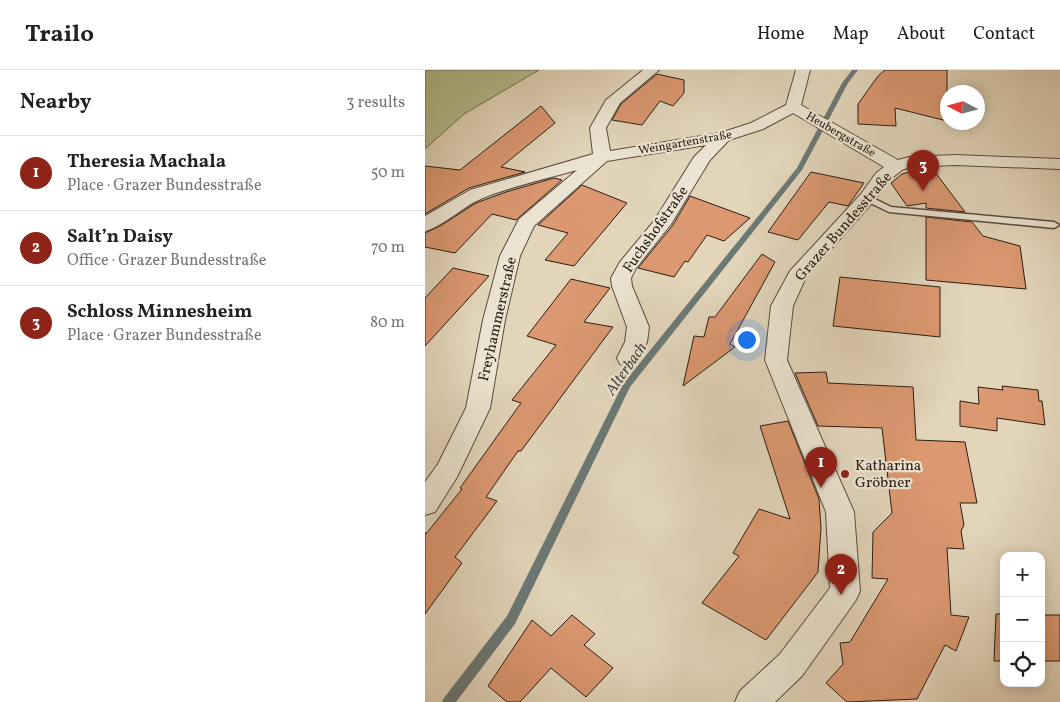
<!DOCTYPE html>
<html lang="en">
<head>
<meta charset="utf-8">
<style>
  body { margin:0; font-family:Vollkorn,serif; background:#f6f6f6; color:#222 }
  .controls { position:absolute; right:15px; bottom:15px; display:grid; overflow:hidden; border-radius:10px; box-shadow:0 2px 12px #0003 }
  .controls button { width:45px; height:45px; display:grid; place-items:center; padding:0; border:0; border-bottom:1px solid #e0e0e0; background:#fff; color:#222; font:25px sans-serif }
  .compass { position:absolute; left:515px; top:15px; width:45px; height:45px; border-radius:50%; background:#fff; box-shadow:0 2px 12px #0003; rotate:276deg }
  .you { position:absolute; left:321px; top:269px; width:18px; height:18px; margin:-12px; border:4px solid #fff; border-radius:50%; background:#1a73e8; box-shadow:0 0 0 8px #1a73e833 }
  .badge { display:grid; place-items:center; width:32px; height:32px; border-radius:50%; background:#8f2418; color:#fff; font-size:16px; font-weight:700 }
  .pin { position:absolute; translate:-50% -41px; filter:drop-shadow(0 1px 2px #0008) }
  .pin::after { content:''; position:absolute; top:26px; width:18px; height:15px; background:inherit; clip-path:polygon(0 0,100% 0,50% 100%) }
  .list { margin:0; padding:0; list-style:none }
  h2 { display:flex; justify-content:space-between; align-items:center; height:65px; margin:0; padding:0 20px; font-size:21px }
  h2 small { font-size:16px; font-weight:400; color:#767676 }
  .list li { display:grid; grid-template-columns:32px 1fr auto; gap:15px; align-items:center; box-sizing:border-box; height:75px; padding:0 20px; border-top:1px solid #e0e0e0 }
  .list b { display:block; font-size:19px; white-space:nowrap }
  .list p { margin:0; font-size:16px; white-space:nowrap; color:#767676 }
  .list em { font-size:16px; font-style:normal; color:#767676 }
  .icon { flex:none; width:28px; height:28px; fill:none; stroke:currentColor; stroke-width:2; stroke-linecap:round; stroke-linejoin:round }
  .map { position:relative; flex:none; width:635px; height:632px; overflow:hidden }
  header { display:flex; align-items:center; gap:30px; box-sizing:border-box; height:70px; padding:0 25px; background:#fff; border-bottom:1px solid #e0e0e0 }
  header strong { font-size:24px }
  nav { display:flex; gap:28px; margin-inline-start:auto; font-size:18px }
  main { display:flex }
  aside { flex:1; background:#fff }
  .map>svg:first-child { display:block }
  .green { fill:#b5bd8e; stroke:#706d51 }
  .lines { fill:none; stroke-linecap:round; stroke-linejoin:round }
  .stream { fill:#6c7976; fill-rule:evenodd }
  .building { fill:#db9871; stroke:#2a1d14 }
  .lane-casing { stroke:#584b3e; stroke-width:3 }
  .street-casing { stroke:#584b3e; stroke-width:2 }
  .lane { fill:#ece4d2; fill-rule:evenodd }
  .street { fill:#ece4d2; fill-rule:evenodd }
  .poi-dot { fill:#8f2418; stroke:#ece4d2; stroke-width:2 }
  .labels { text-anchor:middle; stroke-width:4.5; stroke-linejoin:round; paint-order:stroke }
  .far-street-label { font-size:12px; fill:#2a1d14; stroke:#ece4d2 }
  .street-label { font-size:15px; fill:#2a1d14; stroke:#ece4d2 }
  .poi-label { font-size:15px; fill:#2a1d14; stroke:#ece4d2; text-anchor:start }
  .water-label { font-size:16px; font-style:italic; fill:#4b4b45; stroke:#ece4d2 }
</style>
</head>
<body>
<header>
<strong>Trailo</strong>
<nav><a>Home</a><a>Map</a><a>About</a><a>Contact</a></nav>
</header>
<main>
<aside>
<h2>Nearby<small>3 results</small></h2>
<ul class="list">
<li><span class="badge">1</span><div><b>Theresia Machala</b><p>Place · Grazer Bundesstraße</p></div><em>50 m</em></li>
<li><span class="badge">2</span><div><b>Salt’n Daisy</b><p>Office · Grazer Bundesstraße</p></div><em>70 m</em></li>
<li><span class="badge">3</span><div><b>Schloss Minnesheim</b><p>Place · Grazer Bundesstraße</p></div><em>80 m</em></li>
</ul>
</aside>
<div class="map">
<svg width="635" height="632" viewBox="0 0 635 632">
  <rect width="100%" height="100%" fill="#e2d5ba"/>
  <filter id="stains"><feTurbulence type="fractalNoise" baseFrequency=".004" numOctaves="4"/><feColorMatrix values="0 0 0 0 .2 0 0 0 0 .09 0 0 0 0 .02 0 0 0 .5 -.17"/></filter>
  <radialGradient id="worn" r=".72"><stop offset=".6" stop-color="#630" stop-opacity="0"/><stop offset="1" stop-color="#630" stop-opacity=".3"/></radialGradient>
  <path class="green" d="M 0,0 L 114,0 L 39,44 L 0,79 Z"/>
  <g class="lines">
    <path class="stream" d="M 427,0 L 433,0 L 423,13 L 377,100 L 205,317 L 90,554 L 31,632 L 17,632 L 19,628 L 82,546 L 198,314 L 372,98 L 417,13 Z"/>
  </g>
  <path class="building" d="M 460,0 L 522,0 L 522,51 L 470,38 L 471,56 L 433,54 L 433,34 L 453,6 Z
    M 232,4 L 259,10 L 259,23 L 248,36 L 235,31 L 217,55 L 187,50 L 196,34 Z
    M 116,36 L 130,53 L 76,97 L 100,102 L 44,118 L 0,144 L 0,96 L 35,100 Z
    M 500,98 L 507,98 L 540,142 L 501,138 L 501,133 L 482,136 L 466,113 L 477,104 Z
    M 386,102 L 439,113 L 423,136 L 404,132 L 373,170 L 343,162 Z
    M 129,108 L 137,110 L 91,150 L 67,144 L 30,183 L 0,177 L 0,163 L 15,156 L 51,133 L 81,122 Z
    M 157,115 L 202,133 L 149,196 L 120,190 L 143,163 L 113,155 Z
    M 265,126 L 325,148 L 299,171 L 282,165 L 263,192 L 260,191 L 249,207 L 213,198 L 248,155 Z
    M 501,147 L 547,152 L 558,166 L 595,176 L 601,219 L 501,210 Z
    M 337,184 L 350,192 L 305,274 L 310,277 L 258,316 L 269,266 L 279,267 L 284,247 L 290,247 Z
    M 28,198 L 64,206 L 0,276 L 0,228 Z
    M 415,207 L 515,217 L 515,267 L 408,256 Z
    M 146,209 L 185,218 L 159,252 L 188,257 L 96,381 L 93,381 L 61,427 L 72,431 L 30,487 L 37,493 L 0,544 L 0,462 L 1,464 L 37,419 L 35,418 L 96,333 L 87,330 L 131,275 L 102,266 Z
    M 401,302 L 403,313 L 488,317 L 491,370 L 540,372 L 552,433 L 535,433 L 539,455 L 536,461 L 539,479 L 522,478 L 526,545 L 544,547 L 531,581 L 520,575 L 492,629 L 422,632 L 401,613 L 418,594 L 415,573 L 425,572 L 463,509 L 447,508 L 448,462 L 467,443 L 457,358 L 393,356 L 370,303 Z
    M 577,316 L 613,320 L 614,331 L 617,331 L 620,355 L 572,348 L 572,361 L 535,356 L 535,331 L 554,334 L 553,317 L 578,320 Z
    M 363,351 L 394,429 L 396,458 L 393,502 L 341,570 L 277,533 L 314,486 L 308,483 L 334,439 L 365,449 L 335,356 Z
    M 571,544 L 579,544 L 579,591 L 569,591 Z
    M 147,545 L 170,564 L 159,575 L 188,598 L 161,627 L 126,598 L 95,632 L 82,632 L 63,616 L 107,550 L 126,566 Z
    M 616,545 L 635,545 L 635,591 L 616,591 Z"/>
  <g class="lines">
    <g class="lane-casing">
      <path id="lane" d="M 442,125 L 466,137 L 629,152 L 634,155 L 629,158 L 464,142 L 439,130 L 438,128 Z"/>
    </g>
    <g class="street-casing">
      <path id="street" d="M 218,0 L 234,0 L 195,33 L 181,58 L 185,81 L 295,63 L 326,53 L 361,35 L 371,0 L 385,0 L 376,35 L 473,90 L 484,87 L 530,85 L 635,89 L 635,99 L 530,95 L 485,97 L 477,100 L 463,111 L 448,132 L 381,207 L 368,236 L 362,290 L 429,442 L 435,521 L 431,530 L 377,606 L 350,632 L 310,632 L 315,621 L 355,584 L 405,518 L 401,442 L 340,290 L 346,236 L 365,201 L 436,124 L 451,103 L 459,97 L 368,43 L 338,59 L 304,70 L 285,90 L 246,154 L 211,198 L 206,208 L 207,216 L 224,257 L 222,272 L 211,294 L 203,296 L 195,294 L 192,288 L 200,272 L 202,257 L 187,216 L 186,208 L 195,192 L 229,151 L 269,87 L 281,75 L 182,91 L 109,156 L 95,186 L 80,250 L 65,338 L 32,407 L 10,442 L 0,445 L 0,412 L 13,394 L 41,338 L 58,250 L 75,186 L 94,149 L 152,100 C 121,109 87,116 58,128 C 38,136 19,156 0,161 L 0,146 L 45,120 L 168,84 L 165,58 L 181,30 Z"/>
    </g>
    <use href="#lane" class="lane"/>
    <use href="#street" class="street"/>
  </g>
  <circle class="poi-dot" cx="420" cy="404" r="5"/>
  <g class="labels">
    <g class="far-street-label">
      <text transform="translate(416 64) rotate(30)" y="4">Heubergstraße</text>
      <text transform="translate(260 72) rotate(-10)" y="4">Weingartenstraße</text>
    </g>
    <g class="street-label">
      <text transform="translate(418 156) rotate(-49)" y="5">Grazer Bundesstraße</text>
      <text transform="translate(230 159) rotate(-55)" y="5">Fuchshofstraße</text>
      <text transform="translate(72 249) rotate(-77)" y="5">Freyhammerstraße</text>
    </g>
    <g class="poi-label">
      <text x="430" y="400">Katharina<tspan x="430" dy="17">Gröbner</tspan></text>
    </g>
    <g class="water-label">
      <text transform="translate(200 298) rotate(-55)" y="6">Alterbach</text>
    </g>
  </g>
  <rect width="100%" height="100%" filter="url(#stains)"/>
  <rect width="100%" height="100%" fill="url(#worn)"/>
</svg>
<div class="controls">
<button>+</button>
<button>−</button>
<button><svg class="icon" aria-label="locate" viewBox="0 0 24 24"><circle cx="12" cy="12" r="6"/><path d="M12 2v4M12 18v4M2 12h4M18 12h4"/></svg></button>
</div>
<svg class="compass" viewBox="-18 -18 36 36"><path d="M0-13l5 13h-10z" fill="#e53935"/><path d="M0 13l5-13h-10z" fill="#767676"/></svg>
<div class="you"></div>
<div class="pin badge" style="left:396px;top:418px">1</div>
<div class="pin badge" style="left:416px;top:525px">2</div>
<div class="pin badge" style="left:498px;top:121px">3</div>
</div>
</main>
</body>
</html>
